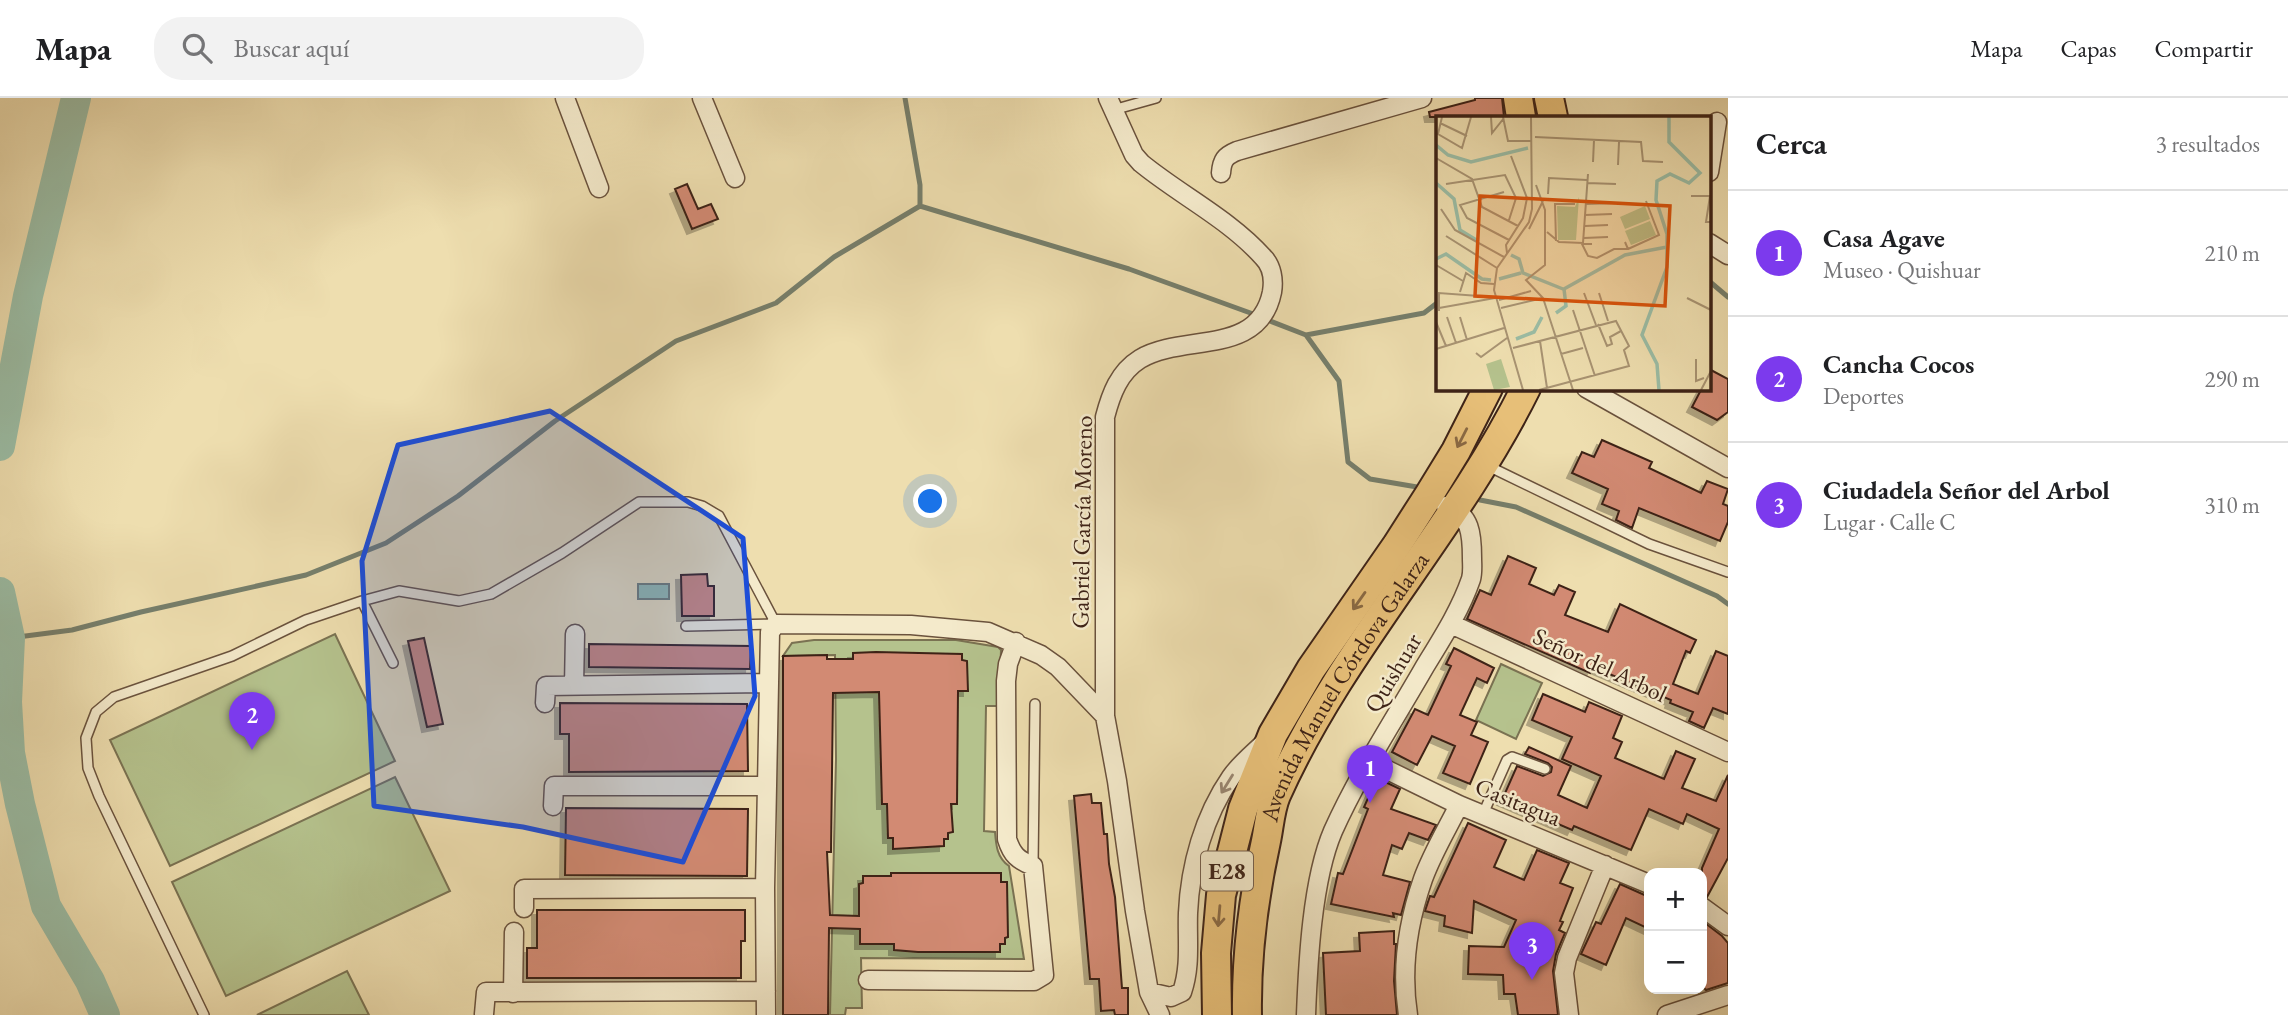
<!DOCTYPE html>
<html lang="es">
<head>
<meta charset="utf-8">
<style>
  body { margin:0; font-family:"EB Garamond",serif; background:#f2f2f2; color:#202124 }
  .controls { position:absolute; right:21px; bottom:21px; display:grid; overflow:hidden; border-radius:14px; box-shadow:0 7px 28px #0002 }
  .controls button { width:63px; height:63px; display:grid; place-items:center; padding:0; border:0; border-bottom:2px solid #e0e0e0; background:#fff; color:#202124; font:35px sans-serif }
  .you { position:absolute; left:931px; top:404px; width:24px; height:24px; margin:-18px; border:5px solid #fff; border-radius:50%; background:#1a73e8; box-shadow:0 0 0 10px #1a73e833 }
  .badge { display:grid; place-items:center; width:46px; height:46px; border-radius:50%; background:#7c3aed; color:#fff; font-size:23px; font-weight:700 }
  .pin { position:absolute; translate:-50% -58px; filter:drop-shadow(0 2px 4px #0008) }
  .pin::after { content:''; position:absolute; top:37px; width:24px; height:21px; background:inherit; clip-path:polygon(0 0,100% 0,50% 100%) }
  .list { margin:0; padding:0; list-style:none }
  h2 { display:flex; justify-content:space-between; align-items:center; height:91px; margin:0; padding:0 28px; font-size:30px }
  h2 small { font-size:23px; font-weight:400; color:#757577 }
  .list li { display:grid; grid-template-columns:46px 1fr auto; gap:21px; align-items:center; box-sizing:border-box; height:126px; padding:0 28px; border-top:2px solid #e0e0e0 }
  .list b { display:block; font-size:26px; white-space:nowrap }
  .list p { margin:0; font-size:23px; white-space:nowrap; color:#757577 }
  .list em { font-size:23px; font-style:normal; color:#757577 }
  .icon { flex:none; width:38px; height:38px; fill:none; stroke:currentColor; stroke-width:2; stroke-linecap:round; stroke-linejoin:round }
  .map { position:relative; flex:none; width:1728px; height:917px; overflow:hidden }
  header { display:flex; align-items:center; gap:42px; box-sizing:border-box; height:98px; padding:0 35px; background:#fff; border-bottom:2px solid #e0e0e0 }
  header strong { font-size:33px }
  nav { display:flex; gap:38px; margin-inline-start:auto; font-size:24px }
  .search { width:490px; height:63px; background:#f2f2f2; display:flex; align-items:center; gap:18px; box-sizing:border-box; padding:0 24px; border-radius:28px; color:#757577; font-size:26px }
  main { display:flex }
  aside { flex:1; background:#fff }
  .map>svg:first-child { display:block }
  .green { fill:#b5c28d; stroke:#7a7252; stroke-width:2 }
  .water { fill:#9bbda5; stroke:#767f6c; stroke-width:2 }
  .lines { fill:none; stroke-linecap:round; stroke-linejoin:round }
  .stream { stroke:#767f6c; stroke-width:5 }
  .river { stroke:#9bbda5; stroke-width:30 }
  .building { fill:#d28a73; stroke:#3e2317; stroke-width:2; filter:url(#shadow) }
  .service-casing { stroke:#6a523d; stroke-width:12 }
  .minor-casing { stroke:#6a523d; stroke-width:21 }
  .primary-casing { stroke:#3e2317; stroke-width:32 }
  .service { stroke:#f4eacb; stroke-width:9 }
  .minor { stroke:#f4eacb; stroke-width:18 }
  .primary { stroke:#e7bf78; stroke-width:28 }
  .oneway { stroke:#8a6943 }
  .oneway2 { stroke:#998671 }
  .marked { fill:#1d4ed8; fill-opacity:0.2; stroke:#1d4ed8; stroke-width:5; stroke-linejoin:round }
  .labels { text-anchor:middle; stroke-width:5; stroke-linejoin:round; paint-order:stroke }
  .shield { fill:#f4eacb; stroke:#755f4d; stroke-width:2 }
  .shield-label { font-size:23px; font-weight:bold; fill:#3e2317 }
  .street-label { font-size:24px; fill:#3e2317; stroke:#f4eacb }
  .inset-river { fill:none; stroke:#9bbda5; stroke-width:3.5 }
  .inset-road { fill:none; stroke:#a89372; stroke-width:2 }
  .view { fill:#d7540d; fill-opacity:0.15; stroke:#d7540d; stroke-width:3.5 }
  .inset-edge { fill:none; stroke:#3e2317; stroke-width:3.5 }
</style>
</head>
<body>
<header>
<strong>Mapa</strong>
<div class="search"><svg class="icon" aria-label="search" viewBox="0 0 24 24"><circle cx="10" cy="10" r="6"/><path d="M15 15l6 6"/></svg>Buscar aquí</div>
<nav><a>Mapa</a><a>Capas</a><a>Compartir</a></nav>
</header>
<main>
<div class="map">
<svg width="1728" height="917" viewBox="0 0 1728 917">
  <defs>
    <filter id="shadow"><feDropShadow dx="-5" dy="5" stdDeviation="0" flood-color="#0004"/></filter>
  </defs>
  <rect width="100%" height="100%" fill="#eedeaf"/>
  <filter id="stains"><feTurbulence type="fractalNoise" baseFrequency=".00286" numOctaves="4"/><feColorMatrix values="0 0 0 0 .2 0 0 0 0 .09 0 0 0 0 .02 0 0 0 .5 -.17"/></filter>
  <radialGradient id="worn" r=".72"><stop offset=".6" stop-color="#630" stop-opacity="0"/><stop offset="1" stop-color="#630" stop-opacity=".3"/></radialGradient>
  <path class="green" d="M 335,536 L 395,663 L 170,768 L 110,642 Z
    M 814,542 L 956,542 L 998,549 L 1001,552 L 999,608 L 986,608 L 984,733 L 995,734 C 996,747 997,760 1009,768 L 1024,861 L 861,860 L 862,910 L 846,910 L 845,917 L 830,917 L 836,661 L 835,557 L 783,558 L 792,545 Z
    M 1501,566 L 1542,585 L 1516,641 L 1476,622 Z
    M 395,679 L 450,793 L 226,898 L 172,784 Z
    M 347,873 L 369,917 L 257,917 Z"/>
  <path class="water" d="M 638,486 L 669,486 L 669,501 L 638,501 Z"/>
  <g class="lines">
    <path class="stream" d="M 920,108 L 1129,171 L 1256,217
      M 1709,183 L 1728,199
      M 1265,221 L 1306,237 L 1339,283 L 1348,364 L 1370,381 L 1423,390
      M 1306,237 L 1424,215 L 1437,205
      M 1480,402 L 1516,409 L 1717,498 L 1728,506
      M 10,540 L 72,532 L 141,514 L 306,477 L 386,445 L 458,398 L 555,323 L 676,243 L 776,205 L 834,159 L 920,108 L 920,87 L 905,0"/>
    <path class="river" d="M 0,348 L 28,198 L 76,0
      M 0,494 L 10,540 L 7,604 L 10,655 L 20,706 L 46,808 L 90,883 L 105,917"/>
  </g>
  <path class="building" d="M 1475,0 L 1502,0 L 1504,19 L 1430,19 L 1429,14 L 1475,2 Z
    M 687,86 L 698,111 L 711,106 L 718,121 L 692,131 L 675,91 Z
    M 1709,271 L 1728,281 L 1728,314 L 1717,322 L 1692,309 L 1702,290 L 1709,290 Z
    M 1602,342 L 1652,364 L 1649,370 L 1701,395 L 1707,383 L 1728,391 L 1723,406 L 1728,408 L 1728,424 L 1720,443 L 1639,410 L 1632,430 L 1616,422 L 1619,413 L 1602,406 L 1608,391 L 1572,375 L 1582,354 L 1594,359 Z
    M 1508,458 L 1536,470 L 1529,486 L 1554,497 L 1559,487 L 1575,494 L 1565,517 L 1608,534 L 1620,506 L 1696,542 L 1690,555 L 1686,553 L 1673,586 L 1698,596 L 1716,553 L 1728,558 L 1728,616 L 1713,610 L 1704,630 L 1689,623 L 1693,614 L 1670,605 L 1671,602 L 1593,569 L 1590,575 L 1467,521 L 1480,492 L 1491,497 Z
    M 707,476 L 708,488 L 714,488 L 714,518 L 682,518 L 681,477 Z
    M 424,540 L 443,626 L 427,629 L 408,543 Z
    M 589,546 L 751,548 L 750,571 L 589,569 Z
    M 1454,550 L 1494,570 L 1487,585 L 1477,580 L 1460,617 L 1477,624 L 1471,637 L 1488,644 L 1470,686 L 1443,675 L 1455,648 L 1432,638 L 1417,667 L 1392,654 L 1415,611 L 1428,617 L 1451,568 L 1446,566 Z
    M 876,554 L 962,556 L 962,562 L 967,563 L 968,593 L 958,593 L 957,706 L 951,706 L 953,734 L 948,735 L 948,741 L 944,741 L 944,748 L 893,751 L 893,740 L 888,740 L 887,706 L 882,706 L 879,594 L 833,595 L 831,754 L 827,754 L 830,817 L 859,818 L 859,786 L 863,785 L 863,778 L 891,778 L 891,775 L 1001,775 L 1001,784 L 1007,784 L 1008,839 L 1005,840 L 1005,846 L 1000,846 L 1000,854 L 918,854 L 894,852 L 894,846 L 860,846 L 860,831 L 829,830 L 828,917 L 783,917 L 783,558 L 827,557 L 827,561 L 853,561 L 853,555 Z
    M 1543,596 L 1585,614 L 1589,604 L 1622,618 L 1613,640 L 1622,644 L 1615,660 L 1664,681 L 1676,653 L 1695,661 L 1682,690 L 1716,703 L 1728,677 L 1728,760 L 1707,799 L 1702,798 L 1702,770 L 1719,731 L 1687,716 L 1683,726 L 1649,711 L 1631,752 L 1574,728 L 1572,732 L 1502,702 L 1517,668 L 1543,678 L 1551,674 L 1552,669 L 1548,665 L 1525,656 L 1529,649 L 1571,668 L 1558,697 L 1587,710 L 1601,678 L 1562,661 L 1572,639 L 1532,622 Z
    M 560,605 L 747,606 L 748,673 L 569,674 L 569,636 L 560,636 Z
    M 1377,680 L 1400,691 L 1391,711 L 1436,727 L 1428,742 L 1409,735 L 1402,751 L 1392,747 L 1383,777 L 1410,784 L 1401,817 L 1393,815 L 1394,819 L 1331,806 L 1338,775 L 1343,776 L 1368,711 L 1364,709 Z
    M 1091,696 L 1092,705 L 1101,705 L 1104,736 L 1107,736 L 1109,766 L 1115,799 L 1122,890 L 1128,890 L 1128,917 L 1115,917 L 1114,912 L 1101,913 L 1099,881 L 1090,881 L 1074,698 Z
    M 566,710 L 748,711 L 747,778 L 565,777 Z
    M 1468,725 L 1506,742 L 1494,769 L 1524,782 L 1537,752 L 1569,765 L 1560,785 L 1573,790 L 1560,823 L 1563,824 L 1559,832 L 1565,835 L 1556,856 L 1553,873 L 1558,917 L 1518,917 L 1515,896 L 1504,896 L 1503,877 L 1468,876 L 1469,848 L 1504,849 L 1516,822 L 1474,803 L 1472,835 L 1444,828 L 1445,818 L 1425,813 L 1430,798 L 1434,799 Z
    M 1620,786 L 1649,799 L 1649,831 L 1626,820 L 1606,867 L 1581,856 L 1596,824 L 1601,826 Z
    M 537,812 L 745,812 L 745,843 L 741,843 L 741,880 L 527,880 L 527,850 L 537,850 Z
    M 1705,825 L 1722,838 L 1728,845 L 1728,885 L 1706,892 L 1702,888 L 1702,832 Z
    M 1394,833 L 1394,846 L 1396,846 L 1394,883 L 1397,917 L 1326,917 L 1323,855 L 1360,853 L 1359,835 Z"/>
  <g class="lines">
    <g class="service-casing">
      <path id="service" d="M 1113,12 L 1156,0
        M 1486,367 L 1649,446 L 1728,474
        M 393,565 L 362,503 L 399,493 L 459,503 L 491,496 L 562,455 L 639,404 L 688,404 L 702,408 L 719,418 L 776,526 L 686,528
        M 1483,716 L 1507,662 L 1512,659 L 1545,671
        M 1033,768 L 1035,606
        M 204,917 L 99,698 L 88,670 L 86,640 L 96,614 L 114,599 L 232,558 L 306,522 L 362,503"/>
    </g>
    <g class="minor-casing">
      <path id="minor" d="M 565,0 L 599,90
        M 702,0 L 735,80
        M 1108,0 L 1134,57 L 1141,65 C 1180,97 1229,121 1263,159 C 1272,168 1274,182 1272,194 C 1259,259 1184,235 1140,261 C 1119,274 1111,296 1105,319 L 1105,618 L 1117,683 L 1135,813 L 1149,894 L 1160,917
        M 1709,74 L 1717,24
        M 1221,75 C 1222,62 1225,58 1237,53 L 1422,0
        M 1709,145 L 1728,157
        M 1586,290 L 1728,370
        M 1451,526 L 1728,654
        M 574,588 L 575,536
        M 545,605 L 546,588 L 769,585
        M 1369,663 L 1459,707 L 1649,786
        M 553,708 L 554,688 L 767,688
        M 1702,809 L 1728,828
        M 524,810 L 524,791 L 765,790
        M 868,882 L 1034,883 L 1044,877 L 1033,768 C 1018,762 1012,757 1007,741 L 1006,583 L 1008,566 L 1016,544
        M 1149,894 L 1171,899 L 1182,894 C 1191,868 1187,842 1188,815 C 1190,768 1204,718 1231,679 C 1240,666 1254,655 1265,644
        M 513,895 L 514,834
        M 484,916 L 486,894 L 766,893
        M 766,917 L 765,790 L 770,534 L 776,526 L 911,527 L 988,534 L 1041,557 L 1058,569 L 1105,618
        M 1306,917 C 1308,864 1312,782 1333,733 C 1358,677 1393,624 1424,570 C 1441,542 1460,513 1471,481 C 1473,474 1472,466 1472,460 C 1472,437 1471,416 1446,408
        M 1408,917 C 1401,872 1408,824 1423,781 C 1432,756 1447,731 1459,707
        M 1569,917 L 1564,875 L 1567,860 L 1605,767
        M 1667,917 L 1728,897"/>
    </g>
    <g class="primary-casing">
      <g id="primary">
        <path d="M 1518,0 L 1521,19"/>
        <path d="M 1549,0 L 1553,19"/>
        <path d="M 1217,917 L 1216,855 L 1221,797 L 1243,711 L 1273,636 L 1311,571 L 1397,447 L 1429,397 L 1456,353 L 1488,290"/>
        <path id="s1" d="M 1247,917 C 1246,857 1253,802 1266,743 C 1269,729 1270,711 1276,697 C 1341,551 1455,433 1526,290"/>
      </g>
    </g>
    <use href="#service" class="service"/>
    <use href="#minor" class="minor"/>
    <use href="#primary" class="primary"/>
  </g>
  <defs><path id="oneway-shaft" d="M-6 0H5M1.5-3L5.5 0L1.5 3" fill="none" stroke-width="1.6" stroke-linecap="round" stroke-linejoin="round" transform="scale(1.75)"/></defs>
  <g class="oneway">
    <use href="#oneway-shaft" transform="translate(1462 340) rotate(117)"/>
    <use href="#oneway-shaft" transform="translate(1359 503) rotate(125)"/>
    <use href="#oneway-shaft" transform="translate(1219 818) rotate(95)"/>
  </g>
  <use class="oneway2" href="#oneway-shaft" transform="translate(1227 686) rotate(122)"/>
  <path class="marked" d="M 550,313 L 743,440 L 755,598 L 683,764 L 523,729 L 374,708 L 362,463 L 398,347 Z"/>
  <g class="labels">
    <rect class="shield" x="1201" y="753.5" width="52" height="39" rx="5"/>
    <g class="shield-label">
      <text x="1227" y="781">E28</text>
    </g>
    <g class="street-label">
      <text transform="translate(1082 424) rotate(-89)" y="8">Gabriel García Moreno</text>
      <text transform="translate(1600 567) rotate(25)" y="8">Señor del Arbol</text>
      <text transform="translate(1393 575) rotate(-59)" y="8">Quishuar</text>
      <text dy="8" stroke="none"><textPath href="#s1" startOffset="350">Avenida Manuel Córdova Galarza</textPath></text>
      <text transform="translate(1518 704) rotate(22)" y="8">Casitagua</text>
    </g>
  </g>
  <g transform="translate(1436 18)">
    <rect width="275" height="275" fill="#eedeaf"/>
    <path d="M 143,81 L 140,124 L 146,124 L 122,124 L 121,90 L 139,91 ZM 209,90 L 214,103 L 189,113 L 184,101 ZM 214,105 L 220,119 L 195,129 L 189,115 ZM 65,243 L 74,271 L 58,274 L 50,248 Z" fill="#b5c28d"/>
    <path class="inset-river" d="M 0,29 L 12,39 L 35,46 L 92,32M 0,67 L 18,83 L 24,114 L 42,125M 75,139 L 83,143 L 87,157 L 127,173M 0,143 L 10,138 L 46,163 L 55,164M 63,163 L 85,157M 120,197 L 130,190 L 128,173 L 189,139 L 231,131M 80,223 L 98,216 L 106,201M 223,274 L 221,248 L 206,219 L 231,151 L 231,118 L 220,84 L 221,65 L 234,58 L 253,67 L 264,57 L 233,26 L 233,1"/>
    <path class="inset-road" d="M 6,1 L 2,18 L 26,32 L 35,1M 55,1 L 56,17 L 68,2M 67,1 L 72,25 L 95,25M 4,7 L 31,20M 99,21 L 205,26 L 207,45 L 227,46M 0,42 L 36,63 L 46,91 L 82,110M 157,46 L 158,24M 182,49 L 183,26M 151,67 L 180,68M 10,68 L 69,59 L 80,82 L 73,104M 100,69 L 109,94 L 109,149 L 90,164 L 107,182 L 137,274M 68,76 L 24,89 L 31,102 L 73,124M 112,78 L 113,62 L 151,64M 255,80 L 274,80 L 270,106 L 275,106M 150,88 L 181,87M 5,93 L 19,114 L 68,141M 149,99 L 176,98M 149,110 L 172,109M 93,113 L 107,85M 111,116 L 123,126 L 147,127 L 152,58M 10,120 L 61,152M 148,122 L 172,121M 120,125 L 119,88 L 139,88M 156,128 L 146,128 L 152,140 L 161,142 L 178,133 L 192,133 L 189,126M 192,133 L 223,119 L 210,85M 71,137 L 70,129 L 87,102 L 91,82 L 75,40M 0,149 L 27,165M 24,176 L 30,157 L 45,167 L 58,168M 148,177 L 160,209M 163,177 L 172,205M 251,182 L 275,194M 63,184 L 95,175M 3,192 L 59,182M 65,192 L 107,182M 137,194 L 159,260M 3,195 L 3,177 L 43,180M 11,201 L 20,227M 24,201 L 31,224M 0,206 L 10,230M 162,208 L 171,230 L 176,228 L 174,221 L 185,215M 104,225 L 111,272M 77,232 L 180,205 L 193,230 L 188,234 L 193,250 L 103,274M 0,233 L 68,212M 40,237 L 45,241 L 71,222M 125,238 L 147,232M 260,243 L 260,265 L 268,262M 87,274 L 58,174 L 61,152 L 93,106 L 96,93 L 95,1M 265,274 L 275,255"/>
    <path class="view" d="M 44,80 L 234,90 L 229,190 L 39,180 Z"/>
    <rect width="275" height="275" class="inset-edge"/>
  </g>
  <rect width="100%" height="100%" filter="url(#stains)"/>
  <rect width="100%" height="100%" fill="url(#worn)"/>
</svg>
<div class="controls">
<button>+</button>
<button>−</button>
</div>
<div class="you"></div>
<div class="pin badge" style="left:1370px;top:705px">1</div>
<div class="pin badge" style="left:252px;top:652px">2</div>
<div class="pin badge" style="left:1532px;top:882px">3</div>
</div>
<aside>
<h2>Cerca<small>3 resultados</small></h2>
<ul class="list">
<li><span class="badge">1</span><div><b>Casa Agave</b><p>Museo · Quishuar</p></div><em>210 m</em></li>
<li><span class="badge">2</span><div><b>Cancha Cocos</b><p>Deportes</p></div><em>290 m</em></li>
<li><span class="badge">3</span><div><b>Ciudadela Señor del Arbol</b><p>Lugar · Calle C</p></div><em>310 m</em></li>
</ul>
</aside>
</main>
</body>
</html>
